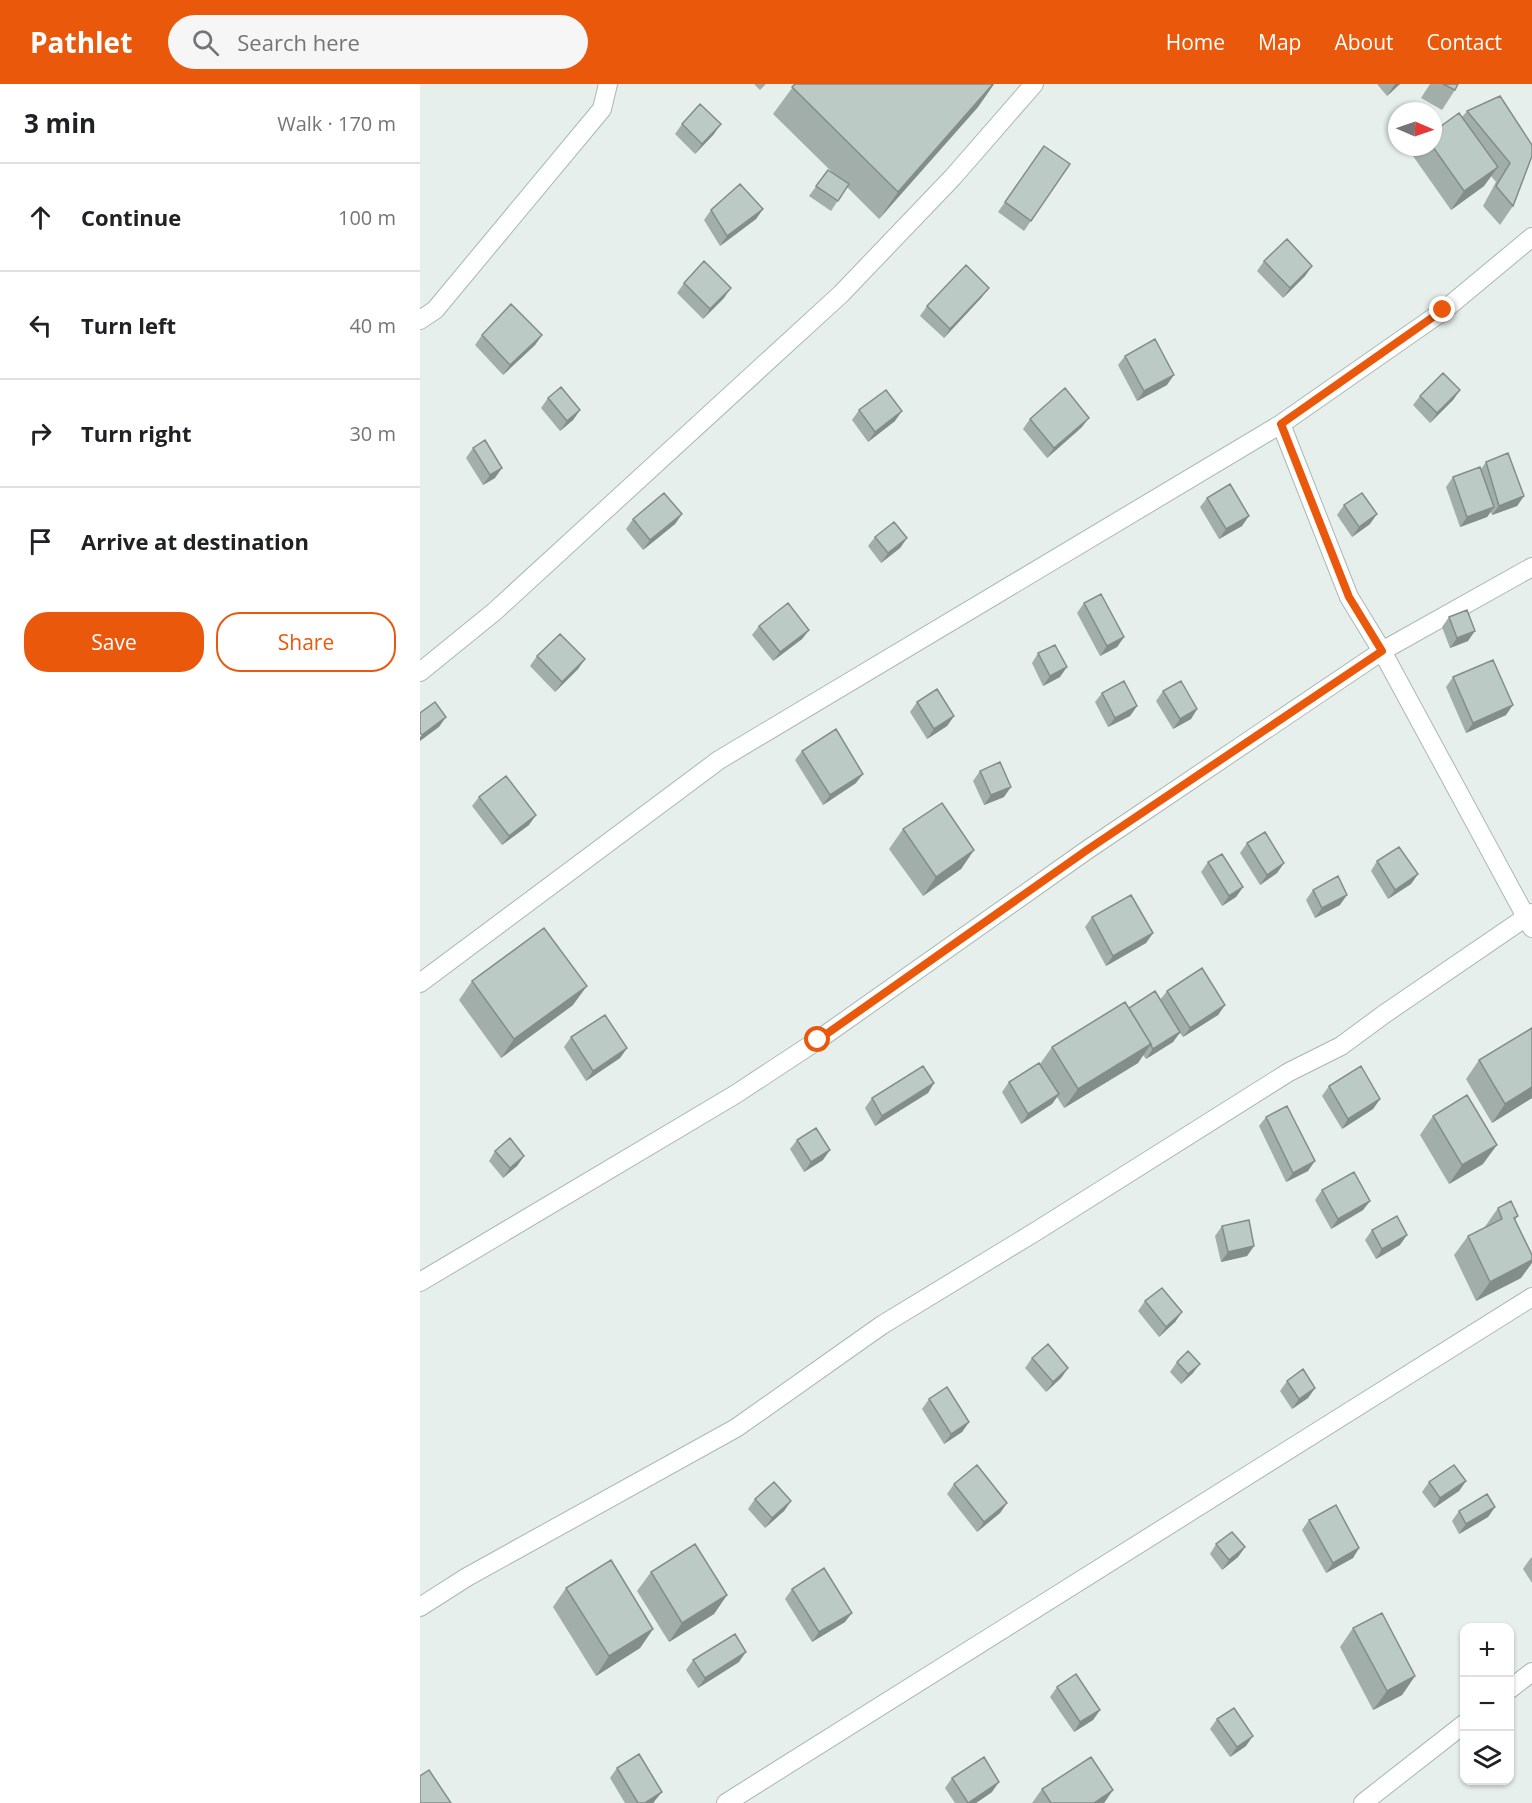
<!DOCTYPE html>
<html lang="en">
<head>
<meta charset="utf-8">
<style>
  body { margin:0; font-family:"Open Sans",sans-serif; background:#f6f6f6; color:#202124 }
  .controls { position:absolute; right:18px; bottom:18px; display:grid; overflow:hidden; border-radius:12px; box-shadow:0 2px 4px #0004 }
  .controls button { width:54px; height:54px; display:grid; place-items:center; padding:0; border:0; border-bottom:2px solid #e0e0e0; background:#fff; color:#202124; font:30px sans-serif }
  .compass { position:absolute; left:968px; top:18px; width:54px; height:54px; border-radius:50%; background:#fff; box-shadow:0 2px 4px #0004; rotate:92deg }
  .stop { position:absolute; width:18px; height:18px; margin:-14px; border:4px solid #ea580c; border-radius:50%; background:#fff }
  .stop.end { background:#ea580c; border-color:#fff; box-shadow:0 2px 6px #0008 }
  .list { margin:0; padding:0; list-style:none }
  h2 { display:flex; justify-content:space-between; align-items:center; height:78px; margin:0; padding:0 24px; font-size:26px }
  h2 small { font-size:20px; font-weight:400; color:#757577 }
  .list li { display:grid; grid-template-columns:39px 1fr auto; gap:18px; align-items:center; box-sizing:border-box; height:108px; padding:0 24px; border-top:2px solid #e0e0e0 }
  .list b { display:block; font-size:22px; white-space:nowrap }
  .list em { font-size:20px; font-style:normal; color:#757577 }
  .actions { display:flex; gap:12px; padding:18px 24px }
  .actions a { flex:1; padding:14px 0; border:2px solid #ea580c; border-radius:24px; text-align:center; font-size:21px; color:#ea580c }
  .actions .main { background:#ea580c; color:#fff }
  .icon { flex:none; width:33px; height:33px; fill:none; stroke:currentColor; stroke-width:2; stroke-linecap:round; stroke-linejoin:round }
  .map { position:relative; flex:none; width:1112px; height:1719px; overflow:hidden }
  header { display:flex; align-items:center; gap:36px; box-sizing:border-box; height:84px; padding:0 30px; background:#ea580c; color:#fff }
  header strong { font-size:28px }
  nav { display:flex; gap:33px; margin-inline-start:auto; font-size:21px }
  .search { width:420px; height:54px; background:#f6f6f6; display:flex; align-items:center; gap:15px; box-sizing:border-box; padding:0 21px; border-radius:33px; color:#757577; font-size:22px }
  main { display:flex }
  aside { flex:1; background:#fff }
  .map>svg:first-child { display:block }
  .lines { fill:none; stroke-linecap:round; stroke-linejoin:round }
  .minor-casing { stroke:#a8b8b2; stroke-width:20 }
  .minor { stroke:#fff; stroke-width:18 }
  .wall { fill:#a1aea9 }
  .shaded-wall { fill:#838d89 }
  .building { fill:#bbcac4; stroke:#838d89; stroke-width:1.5 }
  .route { stroke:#ea580c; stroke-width:8 }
</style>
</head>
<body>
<header>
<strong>Pathlet</strong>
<div class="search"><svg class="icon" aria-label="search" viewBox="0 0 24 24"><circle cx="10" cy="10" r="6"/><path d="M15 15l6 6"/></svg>Search here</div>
<nav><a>Home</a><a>Map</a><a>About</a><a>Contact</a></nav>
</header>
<main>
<aside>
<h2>3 min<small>Walk · 170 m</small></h2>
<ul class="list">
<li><svg class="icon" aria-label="ahead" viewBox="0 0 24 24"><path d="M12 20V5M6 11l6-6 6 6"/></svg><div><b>Continue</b></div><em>100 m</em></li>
<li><svg class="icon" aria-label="left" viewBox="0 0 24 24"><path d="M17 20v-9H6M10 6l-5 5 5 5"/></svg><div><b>Turn left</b></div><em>40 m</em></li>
<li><svg class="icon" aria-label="right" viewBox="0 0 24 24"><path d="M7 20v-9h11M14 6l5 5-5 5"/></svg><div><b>Turn right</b></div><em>30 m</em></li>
<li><svg class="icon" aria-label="arrive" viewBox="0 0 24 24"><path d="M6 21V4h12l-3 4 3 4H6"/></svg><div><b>Arrive at destination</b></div></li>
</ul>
<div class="actions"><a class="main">Save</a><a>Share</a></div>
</aside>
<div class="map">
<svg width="1112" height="1719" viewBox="0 0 1112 1719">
  <rect width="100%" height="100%" fill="#e6efeb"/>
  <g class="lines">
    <g class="minor-casing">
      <path id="minor" d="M 0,236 L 15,226 L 182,25 L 188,0
        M 861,340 L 929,513 L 962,567 L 1112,844
        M 0,588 L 74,528 L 421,210 L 533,93 L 614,0
        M 0,899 L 299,676 L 861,340 L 1023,227 L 1112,153
        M 0,1198 L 316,1010 L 398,956 L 667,766 L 962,567 L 1112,483
        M 0,1523 L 47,1493 L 316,1344 L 462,1241 L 615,1148 L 869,988 L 921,962 L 963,931 L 1112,829
        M 1090,1605 L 1112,1588
        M 306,1719 L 1112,1213
        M 943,1719 L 1044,1640"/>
    </g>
    <use href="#minor" class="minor"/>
  </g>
  <path class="wall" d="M 334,0 L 346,0 L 340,6 Z
    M 375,0 L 574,0 L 558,23 L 459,135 L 427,103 L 411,127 L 389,112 L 408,86 L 412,88 L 353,30 Z
    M 957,0 L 980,0 L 967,12 Z
    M 1010,0 L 1038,0 L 1035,6 L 1022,26 L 1001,14 Z
    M 1047,27 L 1112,61 L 1093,122 L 1080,141 L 1063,122 L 1076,98 L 1071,92 L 1064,102 L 1031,126 L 993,72 L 999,63 L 1013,63 L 1042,33 Z
    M 262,40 L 294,50 L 275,70 L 255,50 Z
    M 624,62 L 650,80 L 604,147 L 578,128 Z
    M 343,125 L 336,135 L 300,162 L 284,136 L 291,126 Z
    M 844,177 L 892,182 L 885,192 L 863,214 L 837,187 Z
    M 264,199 L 304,214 L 283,235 L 257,209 Z
    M 562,213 L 524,254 L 500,232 L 507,222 Z
    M 62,251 L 122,251 L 115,261 L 83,291 L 55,261 Z
    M 705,272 L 747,301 L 717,317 L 698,281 Z
    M 1040,306 L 1033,316 L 1010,339 L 993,321 L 1000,312 Z
    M 128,314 L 160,326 L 153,336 L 140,347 L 121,324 Z
    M 439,326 L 475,337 L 448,358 L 432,336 Z
    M 610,335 L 662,343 L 627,374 L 603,345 Z
    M 53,364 L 75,394 L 63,401 L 46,374 Z
    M 1066,378 L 1104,412 L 1097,422 L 1072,431 L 1071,428 L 1067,433 L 1040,443 L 1026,403 L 1033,393 L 1061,385 Z
    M 787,414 L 822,442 L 799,455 L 780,423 Z
    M 924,421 L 950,440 L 932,453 L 917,431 Z
    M 262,430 L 255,440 L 223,466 L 206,445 L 213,435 Z
    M 455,453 L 487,454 L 480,464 L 461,479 L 448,462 Z
    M 664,519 L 704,553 L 697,563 L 680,572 L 657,529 Z
    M 1029,533 L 1048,557 L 1030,564 L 1022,543 Z
    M 339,542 L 389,546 L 382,555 L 353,577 L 332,551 Z
    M 618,569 L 640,593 L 623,602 L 612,579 Z
    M 117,572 L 165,575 L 158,585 L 135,608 L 110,582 Z
    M 1033,593 L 1086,631 L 1046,649 L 1026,603 Z
    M 743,607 L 777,625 L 771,635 L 753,645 L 736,617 Z
    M 682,609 L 717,622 L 710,632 L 688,643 L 675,618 Z
    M 497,618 L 534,632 L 527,642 L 507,655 L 490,628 Z
    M 382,667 L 436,699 L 403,721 L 375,676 Z
    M 560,687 L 584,713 L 564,721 L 553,697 Z
    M 59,713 L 109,741 L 82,761 L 52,722 Z
    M 483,745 L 554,766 L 541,785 L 503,812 L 469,765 Z
    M 827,759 L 864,779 L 857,789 L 840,801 L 820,769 Z
    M 957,777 L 998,790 L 991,800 L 968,815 L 951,787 Z
    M 788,778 L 823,803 L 816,813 L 802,822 L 781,788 Z
    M 893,806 L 920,821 L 895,834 L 886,816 Z
    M 672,833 L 733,849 L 726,859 L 686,882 L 665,843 Z
    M 52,897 L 153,921 L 81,974 L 39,916 Z
    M 747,907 L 805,921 L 798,931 L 763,953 L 760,949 L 753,958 L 726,975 L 723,971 L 718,979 L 644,1024 L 637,1013 L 632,1020 L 601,1040 L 582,1008 L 589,998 L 620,980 L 632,963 L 709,924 L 740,916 Z
    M 151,953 L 207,964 L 200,974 L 166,997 L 144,963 Z
    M 1059,976 L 1112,1014 L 1072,1039 L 1046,995 Z
    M 514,999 L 508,1009 L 455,1042 L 445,1024 L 452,1014 Z
    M 909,1002 L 960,1015 L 953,1025 L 922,1045 L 902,1012 Z
    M 1013,1032 L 1063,1080 L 1029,1100 L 1000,1051 Z
    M 846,1033 L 888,1087 L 866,1098 L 839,1042 Z
    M 377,1056 L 403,1076 L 384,1088 L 370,1065 Z
    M 75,1067 L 104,1072 L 97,1082 L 83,1094 L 69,1077 Z
    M 902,1106 L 950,1117 L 943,1126 L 911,1145 L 895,1116 Z
    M 1078,1124 L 1098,1132 L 1095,1136 L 1101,1194 L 1056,1217 L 1034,1171 L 1048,1152 L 1064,1144 Z
    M 802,1142 L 834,1162 L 827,1172 L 801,1178 L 795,1152 Z
    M 952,1146 L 980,1161 L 956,1175 L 945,1156 Z
    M 725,1217 L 762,1228 L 755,1238 L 739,1253 L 718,1227 Z
    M 612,1274 L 648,1284 L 641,1294 L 626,1308 L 605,1284 Z
    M 757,1278 L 773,1289 L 761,1300 L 750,1288 Z
    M 867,1297 L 895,1304 L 888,1314 L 872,1325 L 860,1307 Z
    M 509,1315 L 549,1338 L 542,1348 L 524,1360 L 502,1325 Z
    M 1046,1397 L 1039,1407 L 1014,1424 L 1002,1408 L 1009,1398 Z
    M 534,1400 L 587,1419 L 580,1429 L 557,1448 L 527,1410 Z
    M 335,1415 L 371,1417 L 364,1427 L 345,1444 L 328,1425 Z
    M 1075,1423 L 1068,1433 L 1039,1450 L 1032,1437 L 1039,1427 Z
    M 889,1436 L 939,1464 L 933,1474 L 906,1489 L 882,1446 Z
    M 796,1460 L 825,1463 L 818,1473 L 802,1486 L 790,1470 Z
    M 1112,1473 L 1112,1499 L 1103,1485 L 1110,1475 Z
    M 231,1488 L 307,1511 L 294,1530 L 249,1558 L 217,1507 Z
    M 146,1504 L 233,1545 L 220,1564 L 176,1592 L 133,1523 Z
    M 372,1505 L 425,1538 L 392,1558 L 365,1515 Z
    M 933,1544 L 995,1592 L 982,1611 L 953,1626 L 920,1563 Z
    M 273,1576 L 319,1578 L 278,1604 L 266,1586 Z
    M 637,1603 L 680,1626 L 673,1636 L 654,1648 L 630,1613 Z
    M 797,1635 L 826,1662 L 810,1673 L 790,1645 Z
    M 197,1684 L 235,1718 L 233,1719 L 205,1719 L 190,1694 Z
    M 532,1694 L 572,1708 L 556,1719 L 535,1719 L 525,1704 Z
    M 622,1705 L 693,1706 L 684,1719 L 612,1719 Z"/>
  <path class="shaded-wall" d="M 573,0 L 574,0 L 558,23 L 459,135 L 478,108 Z
    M 975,0 L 980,0 L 967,12 Z
    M 301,40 L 294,50 L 275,70 L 282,60 Z
    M 1078,83 L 1064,102 L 1031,126 L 1044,107 Z
    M 343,125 L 336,135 L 300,162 L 307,152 Z
    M 892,182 L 885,192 L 863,214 L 870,204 Z
    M 311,204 L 304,214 L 283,235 L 290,225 Z
    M 569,204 L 562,213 L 524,254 L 530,245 Z
    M 122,251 L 115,261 L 83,291 L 90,281 Z
    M 754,291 L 747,301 L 717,317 L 724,307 Z
    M 1040,306 L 1033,316 L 1010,339 L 1017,329 Z
    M 160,326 L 153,336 L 140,347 L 147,337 Z
    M 482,327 L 475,337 L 448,358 L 455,348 Z
    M 669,334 L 662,343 L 627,374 L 634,364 Z
    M 82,384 L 75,394 L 63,401 L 70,391 Z
    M 1104,412 L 1097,422 L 1072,431 L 1079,422 Z
    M 1074,423 L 1067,433 L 1040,443 L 1047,433 Z
    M 262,430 L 255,440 L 223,466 L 230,456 Z
    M 957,430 L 950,440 L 932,453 L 939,443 Z
    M 829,432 L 822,442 L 799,455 L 806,445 Z
    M 487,454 L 480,464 L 461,479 L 468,469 Z
    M 389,546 L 382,555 L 353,577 L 360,568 Z
    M 1055,547 L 1048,557 L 1030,564 L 1037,554 Z
    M 704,553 L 697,563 L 680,572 L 687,562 Z
    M 165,575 L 158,585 L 135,608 L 142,598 Z
    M 647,583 L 640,593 L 623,602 L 630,592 Z
    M 1093,621 L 1086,631 L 1046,649 L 1053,639 Z
    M 717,622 L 710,632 L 688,643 L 695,634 Z
    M 777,625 L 771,635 L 753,645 L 760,635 Z
    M 534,632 L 527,642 L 507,655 L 514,645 Z
    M 26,633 L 19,643 L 0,657 L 0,653 L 2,651 Z
    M 443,690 L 436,699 L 403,721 L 410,711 Z
    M 591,703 L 584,713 L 564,721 L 571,711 Z
    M 116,731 L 109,741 L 82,761 L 89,752 Z
    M 554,766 L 541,785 L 503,812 L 516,793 Z
    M 864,779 L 857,789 L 840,801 L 847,791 Z
    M 998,790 L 991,800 L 968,815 L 975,806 Z
    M 823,803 L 816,813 L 802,822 L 809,812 Z
    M 927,811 L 920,821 L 895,834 L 902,824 Z
    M 733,849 L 726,859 L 686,882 L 693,872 Z
    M 167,902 L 153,921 L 81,974 L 94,955 Z
    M 805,921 L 798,931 L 763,953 L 770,944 Z
    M 760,948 L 753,958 L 726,975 L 733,965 Z
    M 731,960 L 718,979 L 644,1024 L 658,1005 Z
    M 207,964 L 200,974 L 166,997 L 173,987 Z
    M 514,999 L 508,1009 L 455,1042 L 462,1032 Z
    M 1112,1003 L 1112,1014 L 1072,1039 L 1085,1020 Z
    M 639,1010 L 632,1020 L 601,1040 L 608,1030 Z
    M 960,1015 L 953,1025 L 922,1045 L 928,1035 Z
    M 1077,1061 L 1063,1080 L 1029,1100 L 1042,1081 Z
    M 410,1066 L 403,1076 L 384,1088 L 391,1078 Z
    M 104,1072 L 97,1082 L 83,1094 L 90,1084 Z
    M 895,1077 L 888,1087 L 866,1098 L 873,1089 Z
    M 950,1117 L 943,1126 L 911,1145 L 918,1135 Z
    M 987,1151 L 980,1161 L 956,1175 L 962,1165 Z
    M 834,1162 L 827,1172 L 801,1178 L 808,1168 Z
    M 1112,1176 L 1112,1179 L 1101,1194 L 1056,1217 L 1070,1198 Z
    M 762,1228 L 755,1238 L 739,1253 L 746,1243 Z
    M 780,1280 L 773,1289 L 761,1300 L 768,1290 Z
    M 648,1284 L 641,1294 L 626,1308 L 633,1298 Z
    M 895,1304 L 888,1314 L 872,1325 L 879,1315 Z
    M 549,1338 L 542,1348 L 524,1360 L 531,1350 Z
    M 1046,1397 L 1039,1407 L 1014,1424 L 1020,1414 Z
    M 371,1417 L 364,1427 L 345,1444 L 352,1434 Z
    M 587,1419 L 580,1429 L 557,1448 L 564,1438 Z
    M 1075,1423 L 1068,1433 L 1039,1450 L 1046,1440 Z
    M 825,1463 L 818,1473 L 802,1486 L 809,1476 Z
    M 939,1464 L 933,1474 L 906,1489 L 913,1479 Z
    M 307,1511 L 294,1530 L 249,1558 L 262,1539 Z
    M 432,1529 L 425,1538 L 392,1558 L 399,1548 Z
    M 233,1545 L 220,1564 L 176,1592 L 189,1572 Z
    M 326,1568 L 319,1578 L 278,1604 L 285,1594 Z
    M 995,1592 L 982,1611 L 953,1626 L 967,1607 Z
    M 680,1626 L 673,1636 L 654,1648 L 660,1638 Z
    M 833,1652 L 826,1662 L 810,1673 L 817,1663 Z
    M 579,1698 L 572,1708 L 556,1719 L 548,1719 Z
    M 693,1706 L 684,1719 L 674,1719 Z
    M 242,1708 L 233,1719 L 225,1719 Z"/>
  <path class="building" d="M 375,0 L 573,0 L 478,108 L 372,3 Z
    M 1023,0 L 1038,0 L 1035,6 Z
    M 1080,12 L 1112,61 L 1112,72 L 1093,122 L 1076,102 L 1090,79 L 1047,27 Z
    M 280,20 L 301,40 L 282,60 L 262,40 Z
    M 1039,29 L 1078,83 L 1044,107 L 1013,63 L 1013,48 Z
    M 624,62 L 650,80 L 611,137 L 585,118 Z
    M 408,86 L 429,100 L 418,117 L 396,102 Z
    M 320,100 L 343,125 L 307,152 L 291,126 Z
    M 867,155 L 892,182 L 870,204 L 844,177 Z
    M 284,177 L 311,204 L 290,225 L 264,199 Z
    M 546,181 L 569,204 L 530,245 L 507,222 Z
    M 91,220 L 122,251 L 90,281 L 62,251 Z
    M 735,255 L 754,291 L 724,307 L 705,272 Z
    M 1023,289 L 1040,306 L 1017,329 L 1000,312 Z
    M 141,303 L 160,326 L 147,337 L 128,314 Z
    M 645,304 L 669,334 L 634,364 L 610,335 Z
    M 466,306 L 482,327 L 455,348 L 439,326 Z
    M 65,356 L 82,384 L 70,391 L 53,364 Z
    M 1088,369 L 1104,412 L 1079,422 L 1066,378 Z
    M 1060,383 L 1074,423 L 1047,433 L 1033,393 Z
    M 810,400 L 829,432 L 806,445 L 787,414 Z
    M 244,409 L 262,430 L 230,456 L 213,435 Z
    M 942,409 L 957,430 L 939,443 L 924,421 Z
    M 474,438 L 487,454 L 468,469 L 455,453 Z
    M 681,510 L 704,553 L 687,562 L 664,519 Z
    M 368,519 L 389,546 L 360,568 L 339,542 Z
    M 1047,526 L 1055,547 L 1037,554 L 1029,533 Z
    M 140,550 L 165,575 L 142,598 L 117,572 Z
    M 635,561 L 647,583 L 630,592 L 618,569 Z
    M 1073,576 L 1093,621 L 1053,639 L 1033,593 Z
    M 704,597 L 717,622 L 695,634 L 682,609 Z
    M 761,597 L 777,625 L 760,635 L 743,607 Z
    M 517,605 L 534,632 L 514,645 L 497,618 Z
    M 15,618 L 26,633 L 2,651 L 0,649 L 0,629 Z
    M 416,645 L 443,690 L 410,711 L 382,667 Z
    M 580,678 L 591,703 L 571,711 L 560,687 Z
    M 86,692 L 116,731 L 89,752 L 59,713 Z
    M 522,719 L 554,766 L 516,793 L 483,745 Z
    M 845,748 L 864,779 L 847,791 L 827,759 Z
    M 979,763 L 998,790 L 975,806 L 957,777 Z
    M 802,770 L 823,803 L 809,812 L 788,778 Z
    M 918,792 L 927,811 L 902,824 L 893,806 Z
    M 711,811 L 733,849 L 693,872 L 672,833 Z
    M 124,844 L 167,902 L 94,955 L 52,897 Z
    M 782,884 L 805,921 L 770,944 L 747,907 Z
    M 735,907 L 760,948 L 733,965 L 730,960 L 731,960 L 709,924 Z
    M 705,918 L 731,960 L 658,1005 L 632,963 Z
    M 185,931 L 207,964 L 173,987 L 151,953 Z
    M 1112,944 L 1112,1003 L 1085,1020 L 1059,976 Z
    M 619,979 L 639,1010 L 608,1030 L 589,998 Z
    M 503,982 L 514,999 L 462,1032 L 452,1014 Z
    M 941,982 L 960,1015 L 928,1035 L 909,1002 Z
    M 1047,1011 L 1077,1061 L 1042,1081 L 1013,1032 Z
    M 867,1022 L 895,1077 L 873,1089 L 846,1033 Z
    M 396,1044 L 410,1066 L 391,1078 L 377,1056 Z
    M 90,1054 L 104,1072 L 90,1084 L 75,1067 Z
    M 934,1088 L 950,1117 L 918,1135 L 902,1106 Z
    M 1091,1117 L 1098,1132 L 1094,1134 L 1112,1171 L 1112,1176 L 1070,1198 L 1048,1152 L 1082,1135 L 1078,1124 Z
    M 977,1132 L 987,1151 L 962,1165 L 952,1146 Z
    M 829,1136 L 834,1162 L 808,1168 L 802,1142 Z
    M 742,1204 L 762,1228 L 746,1243 L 725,1217 Z
    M 628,1260 L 648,1284 L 633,1298 L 612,1274 Z
    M 768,1267 L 780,1280 L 768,1290 L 757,1278 Z
    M 883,1285 L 895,1304 L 879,1315 L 867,1297 Z
    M 527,1303 L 549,1338 L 531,1350 L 509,1315 Z
    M 557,1381 L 587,1419 L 564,1438 L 534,1400 Z
    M 1034,1381 L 1046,1397 L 1020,1414 L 1009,1398 Z
    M 354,1398 L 371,1417 L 352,1434 L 335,1415 Z
    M 1067,1410 L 1075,1423 L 1046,1440 L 1039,1427 Z
    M 916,1421 L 939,1464 L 913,1479 L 889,1436 Z
    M 812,1448 L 825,1463 L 809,1476 L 796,1460 Z
    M 275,1460 L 307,1511 L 262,1539 L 231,1488 Z
    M 191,1476 L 233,1545 L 189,1572 L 146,1504 Z
    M 404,1484 L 432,1529 L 399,1548 L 372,1505 Z
    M 962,1529 L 995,1592 L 967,1607 L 933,1544 Z
    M 315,1550 L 326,1568 L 285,1594 L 273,1576 Z
    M 656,1590 L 680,1626 L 660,1638 L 637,1603 Z
    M 814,1624 L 833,1652 L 817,1663 L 797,1635 Z
    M 219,1670 L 242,1708 L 225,1719 L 218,1719 L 197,1684 Z
    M 564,1673 L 579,1698 L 548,1719 L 532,1694 Z
    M 671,1673 L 693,1706 L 674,1719 L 631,1719 L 622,1705 Z
    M 9,1686 L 31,1719 L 0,1719 L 0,1692 Z"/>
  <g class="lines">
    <path class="route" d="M 398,956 L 667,766 L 962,567 L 929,513 L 861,340 L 1023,226"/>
  </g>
</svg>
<div class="controls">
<button>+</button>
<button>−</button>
<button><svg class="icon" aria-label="layers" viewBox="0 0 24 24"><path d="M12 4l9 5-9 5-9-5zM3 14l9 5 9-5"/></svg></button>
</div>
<svg class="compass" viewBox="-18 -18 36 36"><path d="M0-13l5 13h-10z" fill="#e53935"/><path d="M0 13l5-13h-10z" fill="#757577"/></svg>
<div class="stop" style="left:398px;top:956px"></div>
<div class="stop end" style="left:1023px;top:226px"></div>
</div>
</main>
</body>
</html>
